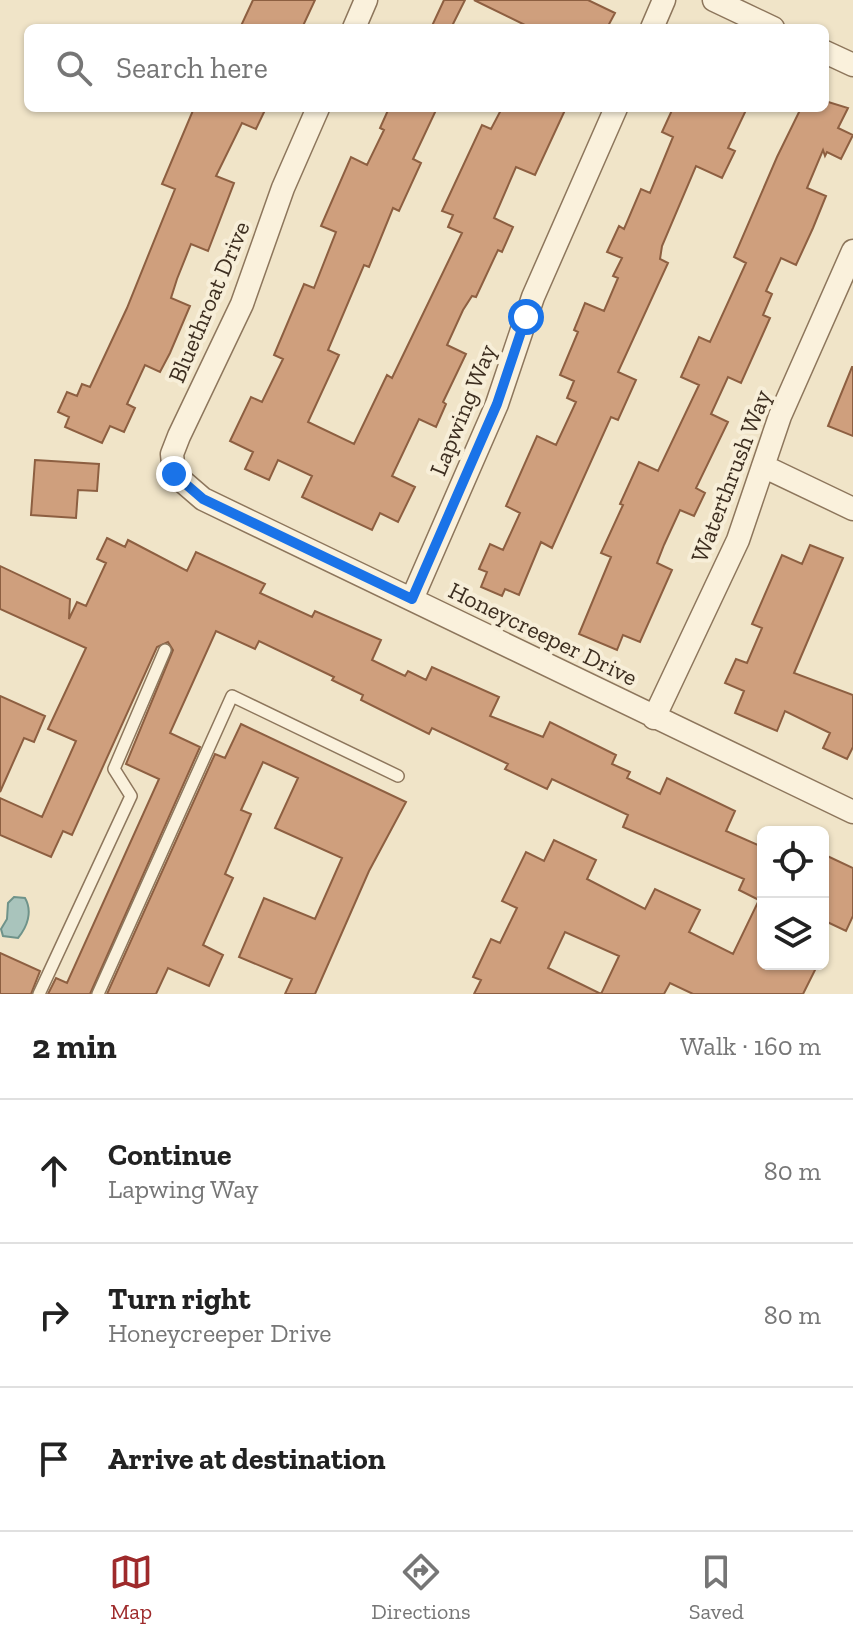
<!DOCTYPE html>
<html lang="en">
<head>
<meta charset="utf-8">
<style>
  body { margin:0; font-family:"Zilla Slab",serif; background:#f6f6f6; color:#222 }
  .controls { position:absolute; right:24px; bottom:24px; display:grid; overflow:hidden; border-radius:12px; box-shadow:0 2px 6px #0004 }
  .controls button { width:72px; height:72px; display:grid; place-items:center; padding:0; border:0; border-bottom:2px solid #e0e0e0; background:#fff; color:#222; font:40px sans-serif }
  .stop { position:absolute; width:24px; height:24px; margin:-18px; border:6px solid #1a73e8; border-radius:50%; background:#fff }
  .stop.end { background:#1a73e8; border-color:#fff; box-shadow:0 2px 8px #0008 }
  .list { margin:0; padding:0; list-style:none }
  h2 { display:flex; justify-content:space-between; align-items:center; height:104px; margin:0; padding:0 32px; font-size:34px }
  h2 small { font-size:26px; font-weight:400; color:#767676 }
  .list li { display:grid; grid-template-columns:52px 1fr auto; gap:24px; align-items:center; box-sizing:border-box; height:144px; padding:0 32px; border-top:2px solid #e0e0e0 }
  .list b { display:block; font-size:30px; white-space:nowrap }
  .list p { margin:0; font-size:26px; white-space:nowrap; color:#767676 }
  .list em { font-size:26px; font-style:normal; color:#767676 }
  .icon { flex:none; width:44px; height:44px; fill:none; stroke:currentColor; stroke-width:2; stroke-linecap:round; stroke-linejoin:round }
  .map { position:relative; flex:none; width:853px; height:994px; overflow:hidden }
  .search { position:absolute; background:#fff; box-shadow:0 2px 6px #0004; left:24px; right:24px; top:24px; height:88px; display:flex; align-items:center; gap:20px; box-sizing:border-box; padding:0 28px; border-radius:12px; color:#767676; font-size:30px }
  .sheet { height:536px; background:#fff }
  nav { display:flex; justify-content:space-around; align-items:center; box-sizing:border-box; height:112px; border-top:2px solid #e0e0e0; background:#fff; font-size:22px; color:#767676 }
  nav a { display:grid; justify-items:center; gap:4px }
  nav .on { color:#9e2a2b }
  .map>svg:first-child { display:block }
  .water { fill:#a9c4bc; stroke:#6f938a; stroke-width:2 }
  .building { fill:#cf9f7d; stroke:#8d5f41; stroke-width:2 }
  .lines { fill:none; stroke-linecap:round; stroke-linejoin:round }
  .service-casing { stroke:#8d765c; stroke-width:14 }
  .minor-casing { stroke:#8d765c; stroke-width:25 }
  .service { stroke:#faf1dc; stroke-width:11 }
  .minor { stroke:#faf1dc; stroke-width:22 }
  .route { stroke:#1a73e8; stroke-width:10 }
  .labels { text-anchor:middle; stroke-width:8; stroke-linejoin:round; paint-order:stroke }
  .street-label { font-size:24px; fill:#3d2e20; stroke:#f7eed8 }
</style>
</head>
<body>
<div class="map">
<svg width="853" height="994" viewBox="0 0 853 994">
  <rect width="100%" height="100%" fill="#f0e4c8"/>
  <path class="water" d="M 14,897 L 25,898 C 33,912 27,927 18,938 L 3,936 L 1,929 L 7,919 L 8,903 Z"/>
  <path class="building" d="M 253,0 L 315,0 L 302,28 L 240,28 Z
    M 444,0 L 465,0 L 451,28 L 431,28 Z
    M 474,0 L 588,0 L 615,13 L 607,28 L 531,28 Z
    M 825,101 L 848,108 L 838,128 L 853,135 L 841,159 L 827,152 L 825,156 L 823,150 L 807,188 L 826,196 L 813,228 L 796,265 L 781,258 L 766,291 L 772,294 L 763,315 L 770,318 L 741,383 L 728,377 L 711,414 L 728,422 L 696,488 L 705,493 L 694,516 L 680,510 L 664,545 L 657,563 L 672,570 L 640,642 L 623,635 L 617,650 L 579,634 L 611,557 L 601,553 L 623,505 L 620,504 L 639,462 L 658,471 L 699,385 L 681,377 L 699,337 L 710,342 L 746,263 L 734,257 L 777,157 L 801,108 L 825,108 Z
    M 194,108 L 266,108 L 256,129 L 242,123 L 216,176 L 234,183 L 208,251 L 191,244 L 177,279 L 171,298 L 190,306 L 170,353 L 160,372 L 145,365 L 127,404 L 135,408 L 124,432 L 110,426 L 102,443 L 65,427 L 69,417 L 58,412 L 67,392 L 77,396 L 82,384 L 90,387 L 127,308 L 175,189 L 162,184 Z
    M 389,108 L 437,108 L 413,159 L 421,163 L 399,211 L 393,208 L 369,267 L 364,265 L 328,350 L 339,355 L 308,422 L 354,444 L 387,375 L 392,378 L 462,233 L 448,227 L 453,215 L 442,211 L 482,125 L 491,129 L 502,108 L 566,108 L 535,175 L 516,167 L 494,218 L 513,227 L 502,252 L 498,250 L 476,297 L 472,296 L 463,310 L 447,345 L 466,354 L 443,402 L 446,404 L 436,427 L 419,419 L 392,476 L 415,487 L 398,522 L 380,513 L 372,530 L 302,497 L 312,476 L 278,460 L 269,480 L 245,469 L 253,452 L 230,441 L 251,397 L 262,402 L 283,359 L 274,355 L 304,284 L 314,288 L 336,232 L 321,226 L 351,157 L 367,165 L 384,130 L 380,128 Z
    M 673,108 L 747,108 L 728,148 L 735,151 L 722,178 L 696,166 L 662,246 L 660,259 L 668,263 L 618,372 L 636,380 L 618,420 L 611,417 L 552,548 L 541,542 L 519,595 L 505,589 L 502,596 L 481,587 L 487,572 L 479,569 L 490,544 L 503,550 L 520,513 L 506,506 L 537,436 L 556,445 L 576,402 L 567,398 L 574,381 L 560,375 L 578,332 L 574,330 L 585,303 L 604,311 L 618,278 L 613,276 L 622,258 L 607,252 L 619,226 L 624,229 L 641,189 L 650,193 L 673,137 L 662,132 Z
    M 852,367 L 853,367 L 853,436 L 828,426 Z
    M 35,460 L 99,464 L 97,491 L 78,490 L 76,518 L 31,515 Z
    M 107,538 L 125,547 L 128,540 L 187,571 L 196,552 L 265,584 L 260,593 L 312,617 L 315,611 L 381,640 L 372,660 L 405,676 L 408,671 L 426,680 L 432,667 L 499,697 L 490,716 L 543,737 L 550,722 L 616,755 L 612,764 L 630,772 L 627,778 L 660,794 L 667,778 L 735,811 L 726,831 L 760,846 L 763,840 L 763,964 L 818,964 L 803,994 L 693,994 L 670,983 L 664,994 L 601,994 L 619,956 L 565,932 L 548,968 L 601,994 L 474,994 L 481,980 L 473,977 L 491,939 L 500,943 L 517,908 L 502,901 L 526,852 L 544,861 L 554,840 L 596,860 L 587,879 L 645,909 L 655,889 L 700,910 L 689,932 L 733,954 L 759,900 L 739,890 L 744,879 L 623,827 L 628,815 L 552,779 L 547,789 L 505,769 L 508,764 L 432,728 L 429,734 L 361,700 L 363,695 L 332,680 L 334,677 L 259,641 L 255,649 L 216,631 L 170,733 L 200,747 L 90,994 L 48,994 L 56,978 L 67,983 L 159,779 L 126,764 L 173,650 L 168,642 L 157,647 L 72,835 L 63,831 L 51,857 L 0,835 L 0,798 L 42,817 L 76,741 L 48,729 L 86,648 L 0,609 L 0,566 L 70,599 L 69,619 L 77,602 L 86,606 L 106,563 L 97,559 Z
    M 810,545 L 843,558 L 794,673 L 853,695 L 853,747 L 847,759 L 823,748 L 830,733 L 785,711 L 777,731 L 735,713 L 744,691 L 725,683 L 736,659 L 747,663 L 762,628 L 752,624 L 782,555 L 802,564 Z
    M 0,696 L 45,716 L 34,742 L 24,738 L 0,792 Z
    M 241,724 L 406,802 L 369,871 L 315,994 L 285,994 L 292,979 L 239,957 L 264,898 L 315,919 L 342,858 L 275,828 L 298,778 L 263,762 L 241,810 L 251,814 L 225,874 L 233,878 L 203,945 L 223,955 L 209,986 L 168,968 L 156,994 L 107,994 L 215,754 L 225,758 Z
    M 823,854 L 853,868 L 853,916 L 846,931 L 823,920 Z
    M 0,953 L 40,971 L 31,994 L 0,994 Z"/>
  <g class="lines">
    <g class="service-casing">
      <path id="service" d="M 39,994 L 131,796 L 114,769 L 165,650
        M 98,994 L 232,696 L 398,776"/>
    </g>
    <g class="minor-casing">
      <path id="minor" d="M 714,0 L 773,28
        M 354,28 L 366,0
        M 652,28 L 664,0
        M 825,52 L 853,65
        M 318,108 L 283,188 L 242,304 L 179,436 L 172,454 L 174,474 L 203,499 L 853,812
        M 763,466 L 853,509
        M 412,599 L 497,404 L 533,297 L 616,108
        M 654,718 L 738,540 L 780,416 L 853,251"/>
    </g>
    <use href="#service" class="service"/>
    <use href="#minor" class="minor"/>
  </g>
  <g class="lines">
    <path class="route" d="M 174,474 L 203,499 L 412,599 L 497,404 L 526,317"/>
  </g>
  <g class="labels">
    <g class="street-label">
      <text transform="translate(209 302) rotate(-67)" y="8">Bluethroat Drive</text>
      <text transform="translate(463 410) rotate(-68)" y="8">Lapwing Way</text>
      <text transform="translate(731 476) rotate(-69)" y="8">Waterthrush Way</text>
      <text transform="translate(543 634) rotate(26)" y="8">Honeycreeper Drive</text>
    </g>
  </g>
</svg>
<div class="controls">
<button><svg class="icon" aria-label="locate" viewBox="0 0 24 24"><circle cx="12" cy="12" r="6"/><path d="M12 2v4M12 18v4M2 12h4M18 12h4"/></svg></button>
<button><svg class="icon" aria-label="layers" viewBox="0 0 24 24"><path d="M12 4l9 5-9 5-9-5zM3 14l9 5 9-5"/></svg></button>
</div>
<div class="stop" style="left:526px;top:317px"></div>
<div class="stop end" style="left:174px;top:474px"></div>
<div class="search"><svg class="icon" aria-label="search" viewBox="0 0 24 24"><circle cx="10" cy="10" r="6"/><path d="M15 15l6 6"/></svg>Search here</div>
</div>
<section class="sheet">
<h2>2 min<small>Walk · 160 m</small></h2>
<ul class="list">
<li><svg class="icon" aria-label="ahead" viewBox="0 0 24 24"><path d="M12 20V5M6 11l6-6 6 6"/></svg><div><b>Continue</b><p>Lapwing Way</p></div><em>80 m</em></li>
<li><svg class="icon" aria-label="right" viewBox="0 0 24 24"><path d="M7 20v-9h11M14 6l5 5-5 5"/></svg><div><b>Turn right</b><p>Honeycreeper Drive</p></div><em>80 m</em></li>
<li><svg class="icon" aria-label="arrive" viewBox="0 0 24 24"><path d="M6 21V4h12l-3 4 3 4H6"/></svg><div><b>Arrive at destination</b></div></li>
</ul>
</section>
<nav>
<a class="on"><svg class="icon" aria-label="map" viewBox="0 0 24 24"><path d="M3 6l6-2 6 2 6-2v14l-6 2-6-2-6 2zM9 4v14M15 6v14"/></svg>Map</a>
<a><svg class="icon" aria-label="directions" viewBox="0 0 24 24"><path d="M12 3l9 9-9 9-9-9zM9 14v-3h6M13 9l2 2-2 2"/></svg>Directions</a>
<a><svg class="icon" aria-label="saved" viewBox="0 0 24 24"><path d="M7 4h10v16l-5-4-5 4z"/></svg>Saved</a>
</nav>
</body>
</html>
